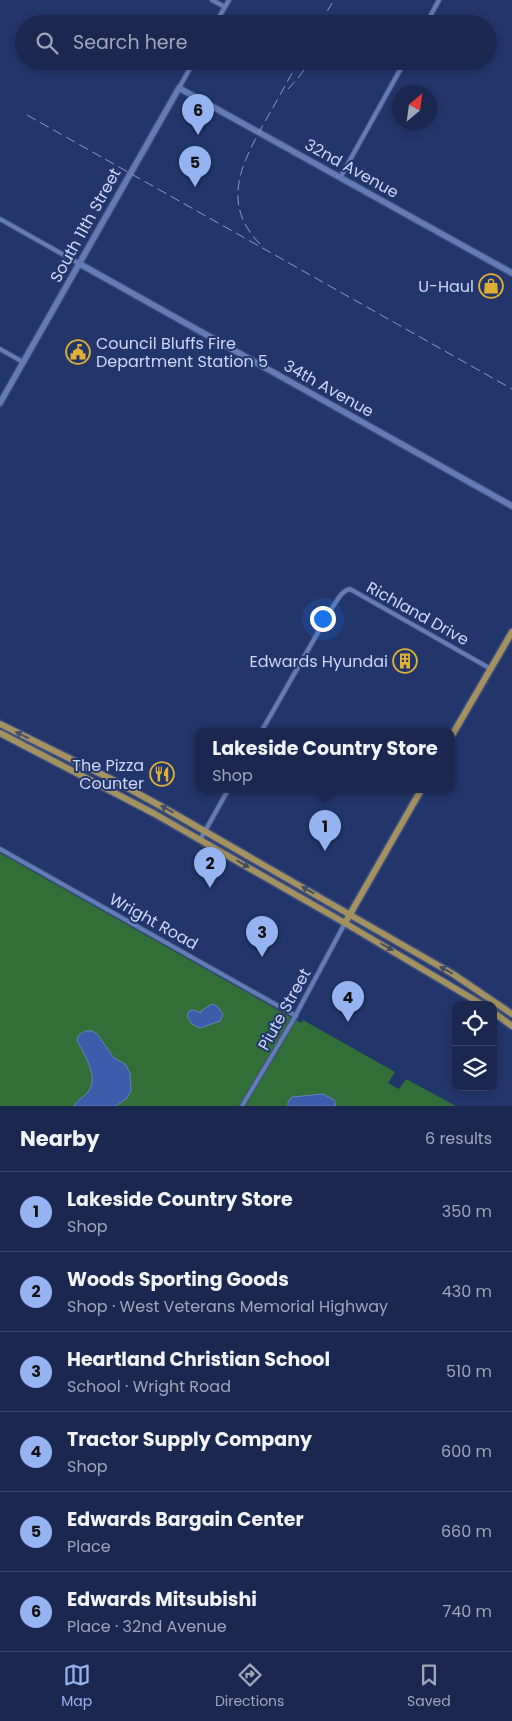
<!DOCTYPE html>
<html lang="en">
<head>
<meta charset="utf-8">
<style>
  body { margin:0; font-family:Poppins,sans-serif; background:#27345a; color:#f1f3f6 }
  .controls { position:absolute; right:15px; bottom:15px; display:grid; overflow:hidden; border-radius:10px; box-shadow:0 2px 8px #0003 }
  .controls button { width:45px; height:45px; display:grid; place-items:center; padding:0; border:0; border-bottom:1px solid #384467; background:#1a2850; color:#f1f3f6; font:25px sans-serif }
  .compass { position:absolute; left:392px; top:85px; width:45px; height:45px; border-radius:50%; background:#1a2850; box-shadow:0 2px 8px #0003; rotate:29deg }
  .you { position:absolute; left:322px; top:618px; width:18px; height:18px; margin:-12px; border:4px solid #fff; border-radius:50%; background:#1a73e8; box-shadow:0 0 0 8px #1a73e833 }
  .badge { display:grid; place-items:center; width:32px; height:32px; border-radius:50%; background:#95b2f1; color:#111; font-size:16px; font-weight:700 }
  .pin { position:absolute; translate:-50% -41px; filter:drop-shadow(0 1px 2px #0008) }
  .pin::after { content:''; position:absolute; top:26px; width:18px; height:15px; background:inherit; clip-path:polygon(0 0,100% 0,50% 100%) }
  .popup { position:absolute; left:195px; top:728px; width:260px; height:65px; box-sizing:border-box; display:grid; place-content:center; border-radius:10px; background:#1a2850; filter:drop-shadow(0 1px 4px #0005); font-size:16px; white-space:nowrap; color:#9fa6b7 }
  .popup b { font-size:19px; color:#f1f3f6 }
  .popup::after { content:''; position:absolute; left:50%; top:100%; margin-left:-10px; border:10px solid transparent; border-top-color:#1a2850 }
  .list { margin:0; padding:0; list-style:none }
  h2 { display:flex; justify-content:space-between; align-items:center; height:65px; margin:0; padding:0 20px; font-size:21px }
  h2 small { font-size:16px; font-weight:400; color:#9fa6b7 }
  .list li { display:grid; grid-template-columns:32px 1fr auto; gap:15px; align-items:center; box-sizing:border-box; height:80px; padding:0 20px; border-top:1px solid #384467 }
  .list b { display:block; font-size:19px; white-space:nowrap }
  .list p { margin:0; font-size:16px; white-space:nowrap; color:#9fa6b7 }
  .list em { font-size:16px; font-style:normal; color:#9fa6b7 }
  .icon { flex:none; width:28px; height:28px; fill:none; stroke:currentColor; stroke-width:2; stroke-linecap:round; stroke-linejoin:round }
  .map { position:relative; flex:none; width:512px; height:1106px; overflow:hidden }
  .search { position:absolute; background:#1a2850; box-shadow:0 2px 8px #0003; left:15px; right:15px; top:15px; height:55px; display:flex; align-items:center; gap:12px; box-sizing:border-box; padding:0 18px; border-radius:28px; color:#9fa6b7; font-size:19px }
  .sheet { height:545px; background:#1a2850 }
  nav { display:flex; justify-content:space-around; align-items:center; box-sizing:border-box; height:70px; border-top:1px solid #384467; background:#1a2850; font-size:14px; color:#9fa6b7 }
  nav a { display:grid; justify-items:center; gap:2px }
  nav .on { color:#95b2f1 }
  .map>svg:first-child { display:block }
  .green { fill:#316e38 }
  .water { fill:#3c5baa; stroke:#6680c1 }
  .lines { fill:none; stroke-linecap:round; stroke-linejoin:round }
  .street-casing { stroke:#40507e; stroke-width:6 }
  .secondary-casing { stroke:#40507e; stroke-width:8 }
  .primary-casing { stroke:#40507e; stroke-width:9 }
  .street { stroke:#637cb7; stroke-width:4 }
  .secondary { stroke:#637cb7; stroke-width:5.5 }
  .primary { stroke:#a3915f; stroke-width:6 }
  .rail { stroke:#8a9ac3; stroke-width:1; stroke-dasharray:10 5; stroke-linecap:butt }
  .oneway { fill:#424d68 }
  .labels { text-anchor:middle; stroke-width:4; stroke-linejoin:round; paint-order:stroke }
  .street-label { font-size:16px; fill:#c9d7f8; stroke:#22366b }
  .poi-label { font-size:16px; fill:#c9d7f8; stroke:#22366b; text-anchor:end }
</style>
</head>
<body>
<div class="map">
<svg width="512" height="1106" viewBox="0 0 512 1106">
  <rect width="100%" height="100%" fill="#22366b"/>
  <path class="green" d="M 0,853 L 301,1023 L 303,1020 L 395,1072 L 388,1083 L 399,1089 L 406,1079 L 456,1106 L 0,1106 Z"/>
  <path class="water" d="M 212,1004 L 217,1006 L 223,1014 L 220,1021 L 200,1028 L 192,1024 L 187,1016 L 189,1011 L 193,1010 L 201,1013 L 201,1011 Z
    M 85,1031 L 92,1031 L 97,1034 L 114,1058 L 125,1064 L 130,1073 L 131,1091 L 127,1098 L 116,1106 L 74,1106 C 77,1100 83,1098 88,1092 C 100,1077 83,1053 77,1040 L 79,1035 Z
    M 323,1094 L 334,1100 L 336,1106 L 288,1106 L 288,1102 L 292,1097 Z"/>
  <g class="lines">
    <g class="street-casing">
      <path id="street" d="M 212,0 L 225,7
        M 215,24 L 229,0
        M 426,24 L 439,0
        M 179,88 L 194,61
        M 340,178 L 405,61
        M 0,219 L 80,264
        M 0,349 L 23,362
        M 261,732 L 332,608 C 337,601 341,591 350,589 L 491,669
        M 200,840 L 228,790
        M 0,849 L 296,1016
        M 242,1106 L 292,1022 L 345,923"/>
    </g>
    <g class="secondary-casing">
      <path id="secondary" d="M 80,264 L 512,506
        M 0,403 L 179,88 L 512,273"/>
    </g>
    <g class="primary-casing">
      <path id="primary" d="M 0,724 L 115,781 L 166,809 L 453,974 L 512,1014
        M 0,733 L 155,814 L 345,923 L 483,1005
        M 451,737 L 512,632
        M 345,923 L 421,790
        M 493,1012 L 512,1026"/>
    </g>
    <use href="#street" class="street"/>
    <use href="#secondary" class="secondary"/>
    <use href="#primary" class="primary"/>
    <path class="rail" d="M 320,24 L 332,3
      M 288,89 L 299,77 L 310,61
      M 27,115 L 512,389
      M 260,244 C 219,202 243,161 267,118 C 278,99 288,80 299,61"/>
  </g>
  <defs><path id="oneway-solid" d="M-6-.8H1V-3.2L6.5 0L1 3.2V.8H-6Z" transform="scale(1.25)"/></defs>
  <g class="oneway">
    <use href="#oneway-solid" transform="translate(22 735) rotate(-154)"/>
    <use href="#oneway-solid" transform="translate(167 809) rotate(-151)"/>
    <use href="#oneway-solid" transform="translate(243 864) rotate(30)"/>
    <use href="#oneway-solid" transform="translate(308 890) rotate(-150)"/>
    <use href="#oneway-solid" transform="translate(387 947) rotate(30)"/>
    <use href="#oneway-solid" transform="translate(446 970) rotate(-150)"/>
  </g>
  <defs>
    <g id="shop-ring" transform="scale(1.25)"><circle r="9.5" fill="#22366b" stroke="#e0b034" stroke-width="1.5"/><path d="M-5-2.5h2.3a2.7 3.5 0 0 1 5.4 0H5L5.5 6h-11ZM-1.5-2.5h3a1.5 2.3 0 0 0-3 0Z" fill="#e0b034"/></g>
    <g id="civic-ring" transform="scale(1.25)"><circle r="9.5" fill="#22366b" stroke="#e0b034" stroke-width="1.5"/><path d="M-.6-6.5H3V-4.5H.6V-3L4-1V1h2V6H-6V1h2V-1L-.6-3ZM-1.2 2.5V6h2.4V2.5Z" fill="#e0b034"/></g>
    <g id="building-ring" transform="scale(1.25)"><circle r="9.5" fill="#22366b" stroke="#e0b034" stroke-width="1.5"/><path d="M-4-6H4V6H1V3H-1V6H-4ZM-2.5-4.3h1.7v1.8h-1.7ZM.8-4.3h1.7v1.8H.8ZM-2.5-1h1.7V.8h-1.7ZM.8-1h1.7V.8H.8Z" fill="#e0b034"/></g>
    <g id="restaurant-ring" transform="scale(1.25)"><circle r="9.5" fill="#22366b" stroke="#e0b034" stroke-width="1.5"/><path d="M-5-6h1v4h1v-4h1v4h1v-4h1v5L-1.5 .5V6h-2V.5L-5-1ZM5-6V6H3V1.5H1.5Q1.5-4 5-6Z" fill="#e0b034"/></g>
  </defs>
  <g fill-rule="evenodd">
    <use href="#shop-ring" x="491" y="286"/>
    <use href="#civic-ring" x="78" y="352"/>
    <use href="#building-ring" x="405" y="661"/>
    <use href="#restaurant-ring" x="162" y="774"/>
  </g>
  <g class="labels">
    <g class="street-label">
      <text transform="translate(352 168) rotate(29)" y="6">32nd Avenue</text>
      <text transform="translate(85 225) rotate(-61)" y="6">South 11th Street</text>
      <text transform="translate(329 388) rotate(29)" y="6">34th Avenue</text>
      <text transform="translate(418 613) rotate(29)" y="6">Richland Drive</text>
      <text transform="translate(154 921) rotate(29)" y="6">Wright Road</text>
      <text transform="translate(284 1009) rotate(-61)" y="6">Piute Street</text>
    </g>
    <g class="poi-label">
      <text x="474" y="292">U-Haul</text>
      <text x="96" y="349" text-anchor="start">Council Bluffs Fire<tspan x="96" dy="18">Department Station 5</tspan></text>
      <text x="388" y="667">Edwards Hyundai</text>
      <text x="144" y="771">The Pizza<tspan x="144" dy="18">Counter</tspan></text>
    </g>
  </g>
</svg>
<div class="controls">
<button><svg class="icon" aria-label="locate" viewBox="0 0 24 24"><circle cx="12" cy="12" r="6"/><path d="M12 2v4M12 18v4M2 12h4M18 12h4"/></svg></button>
<button><svg class="icon" aria-label="layers" viewBox="0 0 24 24"><path d="M12 4l9 5-9 5-9-5zM3 14l9 5 9-5"/></svg></button>
</div>
<svg class="compass" viewBox="-18 -18 36 36"><path d="M0-13l5 13h-10z" fill="#e53935"/><path d="M0 13l5-13h-10z" fill="#9fa6b7"/></svg>
<div class="you"></div>
<div class="pin badge" style="left:325px;top:851px">1</div>
<div class="popup"><b>Lakeside Country Store</b>Shop</div>
<div class="pin badge" style="left:210px;top:888px">2</div>
<div class="pin badge" style="left:262px;top:957px">3</div>
<div class="pin badge" style="left:348px;top:1022px">4</div>
<div class="pin badge" style="left:195px;top:187px">5</div>
<div class="pin badge" style="left:198px;top:135px">6</div>
<div class="search"><svg class="icon" aria-label="search" viewBox="0 0 24 24"><circle cx="10" cy="10" r="6"/><path d="M15 15l6 6"/></svg>Search here</div>
</div>
<section class="sheet">
<h2>Nearby<small>6 results</small></h2>
<ul class="list">
<li><span class="badge">1</span><div><b>Lakeside Country Store</b><p>Shop</p></div><em>350 m</em></li>
<li><span class="badge">2</span><div><b>Woods Sporting Goods</b><p>Shop · West Veterans Memorial Highway</p></div><em>430 m</em></li>
<li><span class="badge">3</span><div><b>Heartland Christian School</b><p>School · Wright Road</p></div><em>510 m</em></li>
<li><span class="badge">4</span><div><b>Tractor Supply Company</b><p>Shop</p></div><em>600 m</em></li>
<li><span class="badge">5</span><div><b>Edwards Bargain Center</b><p>Place</p></div><em>660 m</em></li>
<li><span class="badge">6</span><div><b>Edwards Mitsubishi</b><p>Place · 32nd Avenue</p></div><em>740 m</em></li>
</ul>
</section>
<nav>
<a class="on"><svg class="icon" aria-label="map" viewBox="0 0 24 24"><path d="M3 6l6-2 6 2 6-2v14l-6 2-6-2-6 2zM9 4v14M15 6v14"/></svg>Map</a>
<a><svg class="icon" aria-label="directions" viewBox="0 0 24 24"><path d="M12 3l9 9-9 9-9-9zM9 14v-3h6M13 9l2 2-2 2"/></svg>Directions</a>
<a><svg class="icon" aria-label="saved" viewBox="0 0 24 24"><path d="M7 4h10v16l-5-4-5 4z"/></svg>Saved</a>
</nav>
</body>
</html>
